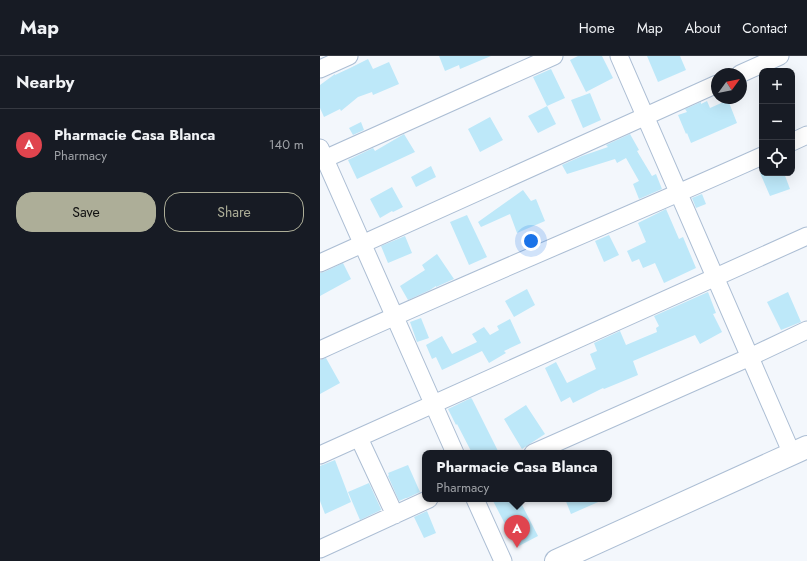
<!DOCTYPE html>
<html lang="en">
<head>
<meta charset="utf-8">
<style>
  body { margin:0; font-family:Jost,sans-serif; background:#242831; color:#f1f3f6 }
  .controls { position:absolute; right:12px; top:12px; display:grid; overflow:hidden; border-radius:8px; box-shadow:0 4px 16px #0002 }
  .controls button { width:36px; height:36px; display:grid; place-items:center; padding:0; border:0; border-bottom:1px solid #363941; background:#171b24; color:#f1f3f6; font:20px sans-serif }
  .compass { position:absolute; left:391px; top:12px; width:36px; height:36px; border-radius:50%; background:#171b24; box-shadow:0 4px 16px #0002; rotate:57deg }
  .you { position:absolute; left:211px; top:185px; width:14px; height:14px; margin:-10px; border:3px solid #fff; border-radius:50%; background:#1a73e8; box-shadow:0 0 0 6px #1a73e833 }
  .badge { display:grid; place-items:center; width:26px; height:26px; border-radius:50%; background:#adae98; color:#fff; font-size:13px; font-weight:700 }
  .pin { position:absolute; translate:-50% -33px; filter:drop-shadow(0 1px 2px #0008) }
  .pin::after { content:''; position:absolute; top:21px; width:14px; height:12px; background:inherit; clip-path:polygon(0 0,100% 0,50% 100%) }
  .popup { position:absolute; left:102px; top:394px; width:190px; height:52px; box-sizing:border-box; display:grid; place-content:center; border-radius:8px; background:#171b24; filter:drop-shadow(0 1px 3px #0005); font-size:13px; white-space:nowrap; color:#9ea1a6 }
  .popup b { font-size:15px; color:#f1f3f6 }
  .popup::after { content:''; position:absolute; left:50%; top:100%; margin-left:-8px; border:8px solid transparent; border-top-color:#171b24 }
  .list { margin:0; padding:0; list-style:none }
  h2 { display:flex; justify-content:space-between; align-items:center; height:52px; margin:0; padding:0 16px; font-size:17px }
  h2 small { font-size:13px; font-weight:400; color:#9ea1a6 }
  .list li { display:grid; grid-template-columns:26px 1fr auto; gap:12px; align-items:center; box-sizing:border-box; height:72px; padding:0 16px; border-top:1px solid #363941 }
  .list b { display:block; font-size:15px; white-space:nowrap }
  .list p { margin:0; font-size:13px; white-space:nowrap; color:#9ea1a6 }
  .list em { font-size:13px; font-style:normal; color:#9ea1a6 }
  .actions { display:flex; gap:8px; padding:12px 16px }
  .actions a { flex:1; padding:9px 0; border:1px solid #adae98; border-radius:16px; text-align:center; font-size:14px; color:#adae98 }
  .actions .main { background:#adae98; color:#111 }
  .icon { flex:none; width:22px; height:22px; fill:none; stroke:currentColor; stroke-width:2; stroke-linecap:round; stroke-linejoin:round }
  .map { position:relative; flex:none; width:487px; height:505px; overflow:hidden }
  header { display:flex; align-items:center; gap:24px; box-sizing:border-box; height:56px; padding:0 20px; background:#171b24; border-bottom:1px solid #363941 }
  header strong { font-size:19px }
  nav { display:flex; gap:22px; margin-inline-start:auto; font-size:14px }
  main { display:flex }
  aside { flex:1; background:#171b24 }
  .map>svg:first-child { display:block }
  .building { fill:#bde8f9 }
  .lines { fill:none; stroke-linecap:round; stroke-linejoin:round }
  .street-casing { stroke:#acbed4; stroke-width:19 }
  .secondary-casing { stroke:#acbed4; stroke-width:24 }
  .street { stroke:#fff; stroke-width:17 }
  .secondary { stroke:#fff; stroke-width:22 }
</style>
</head>
<body>
<header>
<strong>Map</strong>
<nav><a>Home</a><a>Map</a><a>About</a><a>Contact</a></nav>
</header>
<main>
<aside>
<h2>Nearby<small></small></h2>
<ul class="list">
<li><span class="badge" style="background:#e0444e">A</span><div><b>Pharmacie Casa Blanca</b><p>Pharmacy</p></div><em>140 m</em></li>
</ul>
<div class="actions"><a class="main">Save</a><a>Share</a></div>
</aside>
<div class="map">
<svg width="487" height="505" viewBox="0 0 487 505">
  <rect width="100%" height="100%" fill="#f3f7fc"/>
  <path class="building" d="M 119,0 L 171,0 L 140,13 L 139,9 L 125,15 Z
    M 258,0 L 282,0 L 293,22 L 266,36 L 250,4 Z
    M 327,0 L 360,0 L 366,14 L 338,26 Z
    M 48,3 L 53,13 L 69,6 L 79,28 L 53,39 L 52,36 L 38,41 L 21,55 L 20,53 L 4,61 L 0,52 L 0,29 L 15,18 L 15,19 L 30,12 Z
    M 231,13 L 245,42 L 227,50 L 213,21 Z
    M 270,37 L 281,64 L 263,72 L 251,44 Z
    M 408,44 L 417,67 L 371,87 L 367,77 L 366,78 L 358,59 L 367,56 L 365,53 L 381,46 L 381,48 L 387,45 L 390,52 Z
    M 227,50 L 236,68 L 218,77 L 208,60 Z
    M 170,61 L 183,84 L 160,96 L 148,73 Z
    M 41,66 L 44,74 L 33,79 L 29,72 Z
    M 84,78 L 95,96 L 37,123 L 28,104 L 53,92 L 55,95 Z
    M 310,78 L 319,94 L 317,95 L 332,120 L 336,118 L 342,133 L 319,143 L 313,128 L 319,125 L 306,102 L 297,107 L 295,103 L 247,118 L 242,109 L 262,100 L 288,91 L 286,89 Z
    M 111,110 L 116,121 L 96,131 L 91,121 Z
    M 440,117 L 464,117 L 470,133 L 450,140 Z
    M 72,131 L 83,151 L 73,156 L 72,155 L 60,162 L 50,143 Z
    M 203,134 L 211,145 L 216,143 L 225,165 L 197,177 L 190,158 L 161,171 L 158,166 Z
    M 382,138 L 386,148 L 376,152 L 372,142 Z
    M 346,153 L 359,183 L 363,181 L 376,212 L 344,227 L 335,207 L 323,212 L 319,203 L 312,206 L 307,195 L 326,186 L 318,167 Z
    M 147,159 L 167,201 L 149,209 L 130,166 Z
    M 289,179 L 299,199 L 284,206 L 275,185 Z
    M 85,180 L 92,197 L 68,207 L 61,190 Z
    M 117,198 L 134,223 L 116,231 L 116,230 L 110,234 L 88,244 L 80,230 L 105,214 L 102,209 Z
    M 23,207 L 31,223 L 0,240 L 0,217 L 4,216 Z
    M 207,233 L 215,249 L 194,261 L 185,245 Z
    M 388,236 L 396,257 L 393,258 L 402,276 L 380,288 L 375,279 L 339,294 L 313,305 L 318,319 L 284,333 L 283,332 L 253,347 L 250,341 L 241,346 L 225,312 L 236,306 L 247,327 L 276,313 L 270,298 L 277,295 L 274,287 L 300,275 L 306,289 L 337,276 L 336,272 L 339,270 L 334,260 Z
    M 468,236 L 481,266 L 461,274 L 447,246 Z
    M 101,262 L 109,282 L 97,286 L 90,266 Z
    M 190,263 L 201,287 L 184,295 L 186,297 L 169,307 L 162,295 L 122,314 L 116,301 L 112,303 L 106,289 L 122,280 L 132,298 L 157,286 L 152,278 L 164,271 L 170,279 L 179,274 L 177,270 Z
    M 6,302 L 20,327 L 0,338 L 0,304 Z
    M 151,342 L 152,343 L 179,397 L 152,397 L 137,368 L 136,369 L 128,353 Z
    M 206,349 L 225,378 L 202,393 L 184,363 Z
    M 15,404 L 31,446 L 5,458 L 0,445 L 0,410 Z
    M 88,409 L 100,436 L 87,442 L 86,442 L 79,445 L 68,420 L 69,419 L 68,417 Z
    M 49,427 L 61,453 L 61,454 L 40,464 L 28,436 Z
    M 172,443 L 199,443 L 218,480 L 197,491 Z
    M 245,443 L 285,443 L 251,458 Z
    M 107,455 L 116,477 L 104,482 L 94,461 Z"/>
  <g class="lines">
    <g class="street-casing">
      <path id="street" d="M 299,0 L 472,398
        M 0,13 L 29,0
        M 420,18 L 460,0
        M 472,86 L 487,79
        M 0,92 L 135,397
        M 0,105 L 234,0
        M 0,207 L 397,28
        M 0,294 C 146,227 295,166 442,100
        M 39,382 L 75,459
        M 213,397 L 430,301 L 487,274
        M 0,399 L 487,180
        M 155,443 L 183,505
        M 0,493 L 109,443"/>
    </g>
    <g class="secondary-casing">
      <path id="secondary" d="M 236,505 L 487,391"/>
    </g>
    <use href="#street" class="street"/>
    <use href="#secondary" class="secondary"/>
  </g>
</svg>
<div class="controls">
<button>+</button>
<button>−</button>
<button><svg class="icon" aria-label="locate" viewBox="0 0 24 24"><circle cx="12" cy="12" r="6"/><path d="M12 2v4M12 18v4M2 12h4M18 12h4"/></svg></button>
</div>
<svg class="compass" viewBox="-18 -18 36 36"><path d="M0-13l5 13h-10z" fill="#e53935"/><path d="M0 13l5-13h-10z" fill="#9ea1a6"/></svg>
<div class="you"></div>
<div class="pin badge" style="left:197px;top:492px;background:#e0444e">A</div>
<div class="popup"><b>Pharmacie Casa Blanca</b>Pharmacy</div>
</div>
</main>
</body>
</html>
